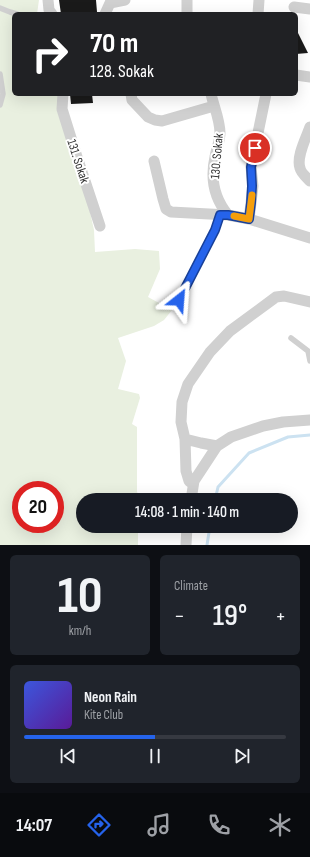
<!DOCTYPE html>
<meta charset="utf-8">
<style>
body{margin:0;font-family:"Sofia Sans Condensed",sans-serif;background:#20242c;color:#f1f3f6;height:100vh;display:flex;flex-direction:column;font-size:15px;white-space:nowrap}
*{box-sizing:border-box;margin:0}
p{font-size:13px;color:#9ea1a6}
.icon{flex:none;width:22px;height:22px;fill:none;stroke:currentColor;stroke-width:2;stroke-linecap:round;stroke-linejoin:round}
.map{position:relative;height:545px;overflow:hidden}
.drawer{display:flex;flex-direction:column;gap:10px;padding:10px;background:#0d0f14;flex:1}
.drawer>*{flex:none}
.top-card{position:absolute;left:12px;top:12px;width:286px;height:84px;border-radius:6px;box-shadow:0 4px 16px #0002;background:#202124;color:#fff;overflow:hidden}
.speed{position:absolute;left:12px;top:481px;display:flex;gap:8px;font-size:20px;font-weight:700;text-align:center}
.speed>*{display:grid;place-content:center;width:52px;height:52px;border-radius:50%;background:#171b24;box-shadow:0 4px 16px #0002;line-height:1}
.speed .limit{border:6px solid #d22;background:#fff;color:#111}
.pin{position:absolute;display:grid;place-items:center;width:34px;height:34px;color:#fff;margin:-17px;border:2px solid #fff;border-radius:50%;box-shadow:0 1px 4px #0007}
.me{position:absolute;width:44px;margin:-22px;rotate:28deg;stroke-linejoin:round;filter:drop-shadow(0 0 3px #0008)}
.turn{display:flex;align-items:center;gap:14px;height:84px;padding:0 12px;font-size:18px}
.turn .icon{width:52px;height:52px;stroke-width:2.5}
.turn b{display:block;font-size:28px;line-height:34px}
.big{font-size:30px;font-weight:600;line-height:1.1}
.drawer .widget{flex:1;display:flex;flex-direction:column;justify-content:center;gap:6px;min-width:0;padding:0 14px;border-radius:6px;background:#20242c}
.drawer .dial{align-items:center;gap:0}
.dial b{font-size:52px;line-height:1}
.song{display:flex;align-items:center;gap:12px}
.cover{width:48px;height:48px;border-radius:6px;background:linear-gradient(135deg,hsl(230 70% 55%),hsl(270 70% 35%))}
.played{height:4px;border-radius:2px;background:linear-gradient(90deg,#2563eb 50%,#363941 50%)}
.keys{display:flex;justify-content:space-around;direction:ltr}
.heat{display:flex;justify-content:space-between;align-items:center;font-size:22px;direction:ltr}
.drawer .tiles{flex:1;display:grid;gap:10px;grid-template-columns:1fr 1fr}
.widget:last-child{grid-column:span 2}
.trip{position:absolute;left:76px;top:493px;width:222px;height:40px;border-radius:20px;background:#171b24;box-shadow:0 4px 16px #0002;font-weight:600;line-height:40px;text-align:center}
.tab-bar{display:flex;height:64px;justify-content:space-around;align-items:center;background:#090b0e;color:#9ea1a6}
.tab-bar .icon{width:28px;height:28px}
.tab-bar .on{color:#2563eb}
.tab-bar b{font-size:18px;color:#f1f3f6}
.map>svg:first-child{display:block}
.green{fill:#e9f0e0;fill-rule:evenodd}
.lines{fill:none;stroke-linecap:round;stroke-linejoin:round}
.stream{stroke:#cce2f1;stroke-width:3}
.building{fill:#1a1a1a}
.service{stroke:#d0d0d0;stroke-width:5.5}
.minor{stroke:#d0d0d0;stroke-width:11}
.route-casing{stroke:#184099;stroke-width:10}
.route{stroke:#2563eb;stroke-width:7}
.slow{stroke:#f59e0b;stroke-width:7}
.labels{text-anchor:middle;stroke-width:4;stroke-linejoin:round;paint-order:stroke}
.street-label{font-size:13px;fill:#333;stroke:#fff}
</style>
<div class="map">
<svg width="310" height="545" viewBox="0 0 310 545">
<rect width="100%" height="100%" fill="#fff"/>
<path class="green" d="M0 0H39L37 14H14V94H58L88 203 94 230 95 252 135 249 159 251 160 269 148 297 172 310 164 320 154 326 118 338 126 361 118 389 139 394 140 398 132 424 137 427V492L139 495V500H83V526H138V545H0ZM21 490H55V524H21Z"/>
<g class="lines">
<path class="stream" d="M215 500 218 487 249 453 288 437 310 435
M207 545 210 526"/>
</g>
<path class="building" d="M59 0H96L97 12 71 14H61Z
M296 29 308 53 296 54Z
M70 94H92L93 103 71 104Z"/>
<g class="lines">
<path class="service" d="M0 8 10 12 17 14
M0 74 3 94 0 105
M179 300 215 230 220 215
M291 338 308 351 310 361"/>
<path class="minor" d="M48 0 49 10 52 14
M187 0V14
M294 7 310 9
M105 14 110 3 125 0
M258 14 259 0
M296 75 310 77
M63 94 62 109 77 157 100 226
M131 94 132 100 148 117 155 120 162 121 214 106
M211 94C214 107 220 120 220 133 220 141 216 150 215 157 210 179 214 198 228 215
M310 127C306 138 296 157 300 168 301 173 306 177 310 181
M154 161 163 199 166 209 171 212 228 215 249 219 310 238
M249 219 251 203 253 186 251 167 266 94
M185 439 201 443 217 446
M193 484 189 481 186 471 185 439 181 422 182 402 188 384 210 352 230 331 276 297 284 296 310 302
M191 500 194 481 217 446 231 437 263 426 283 422 310 420
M186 545 187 526"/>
</g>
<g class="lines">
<g class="route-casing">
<path id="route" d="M179 300 215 230 220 215H228L249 219 251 203 252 186 251 167 255 148"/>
</g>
<use href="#route" class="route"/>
<path class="slow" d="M234 216 249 219 252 195"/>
</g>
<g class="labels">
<g class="street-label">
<text transform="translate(216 156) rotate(-85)" y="5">130. Sokak</text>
<text transform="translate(79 161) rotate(72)" y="5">131. Sokak</text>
</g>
</g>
</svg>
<div class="speed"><div class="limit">20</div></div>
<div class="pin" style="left:255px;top:148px;background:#d93025"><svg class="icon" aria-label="arrive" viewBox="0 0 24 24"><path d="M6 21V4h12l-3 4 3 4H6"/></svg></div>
<svg class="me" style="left:179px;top:300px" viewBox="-20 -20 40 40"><path d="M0-17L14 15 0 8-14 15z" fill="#2563eb" stroke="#fff" stroke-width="4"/></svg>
<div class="trip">14:08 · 1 min · 140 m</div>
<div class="top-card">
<div class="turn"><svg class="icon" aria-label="right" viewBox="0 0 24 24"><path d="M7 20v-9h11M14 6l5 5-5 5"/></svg><div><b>70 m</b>128. Sokak</div></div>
</div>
</div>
<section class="drawer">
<div class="tiles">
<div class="widget dial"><b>10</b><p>km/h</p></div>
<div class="widget"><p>Climate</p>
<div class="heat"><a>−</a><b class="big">19°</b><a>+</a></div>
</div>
<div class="widget">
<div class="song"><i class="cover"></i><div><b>Neon Rain</b><p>Kite Club</p></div></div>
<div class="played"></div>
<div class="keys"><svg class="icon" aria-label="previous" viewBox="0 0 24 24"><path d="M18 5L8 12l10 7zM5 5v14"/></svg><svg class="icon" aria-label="pause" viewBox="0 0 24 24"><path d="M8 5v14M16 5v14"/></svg><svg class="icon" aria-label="next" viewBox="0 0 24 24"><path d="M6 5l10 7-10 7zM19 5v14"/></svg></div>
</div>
</div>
</section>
<nav class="tab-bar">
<b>14:07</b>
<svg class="icon on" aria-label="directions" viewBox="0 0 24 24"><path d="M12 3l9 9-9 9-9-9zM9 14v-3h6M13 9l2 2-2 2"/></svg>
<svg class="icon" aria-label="music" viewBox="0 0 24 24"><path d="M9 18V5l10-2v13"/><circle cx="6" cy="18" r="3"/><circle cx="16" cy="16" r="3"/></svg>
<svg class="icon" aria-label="phone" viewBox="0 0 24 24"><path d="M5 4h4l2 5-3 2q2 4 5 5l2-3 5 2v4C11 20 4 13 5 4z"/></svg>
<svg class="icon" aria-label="climate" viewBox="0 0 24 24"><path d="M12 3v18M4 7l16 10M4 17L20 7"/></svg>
</nav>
